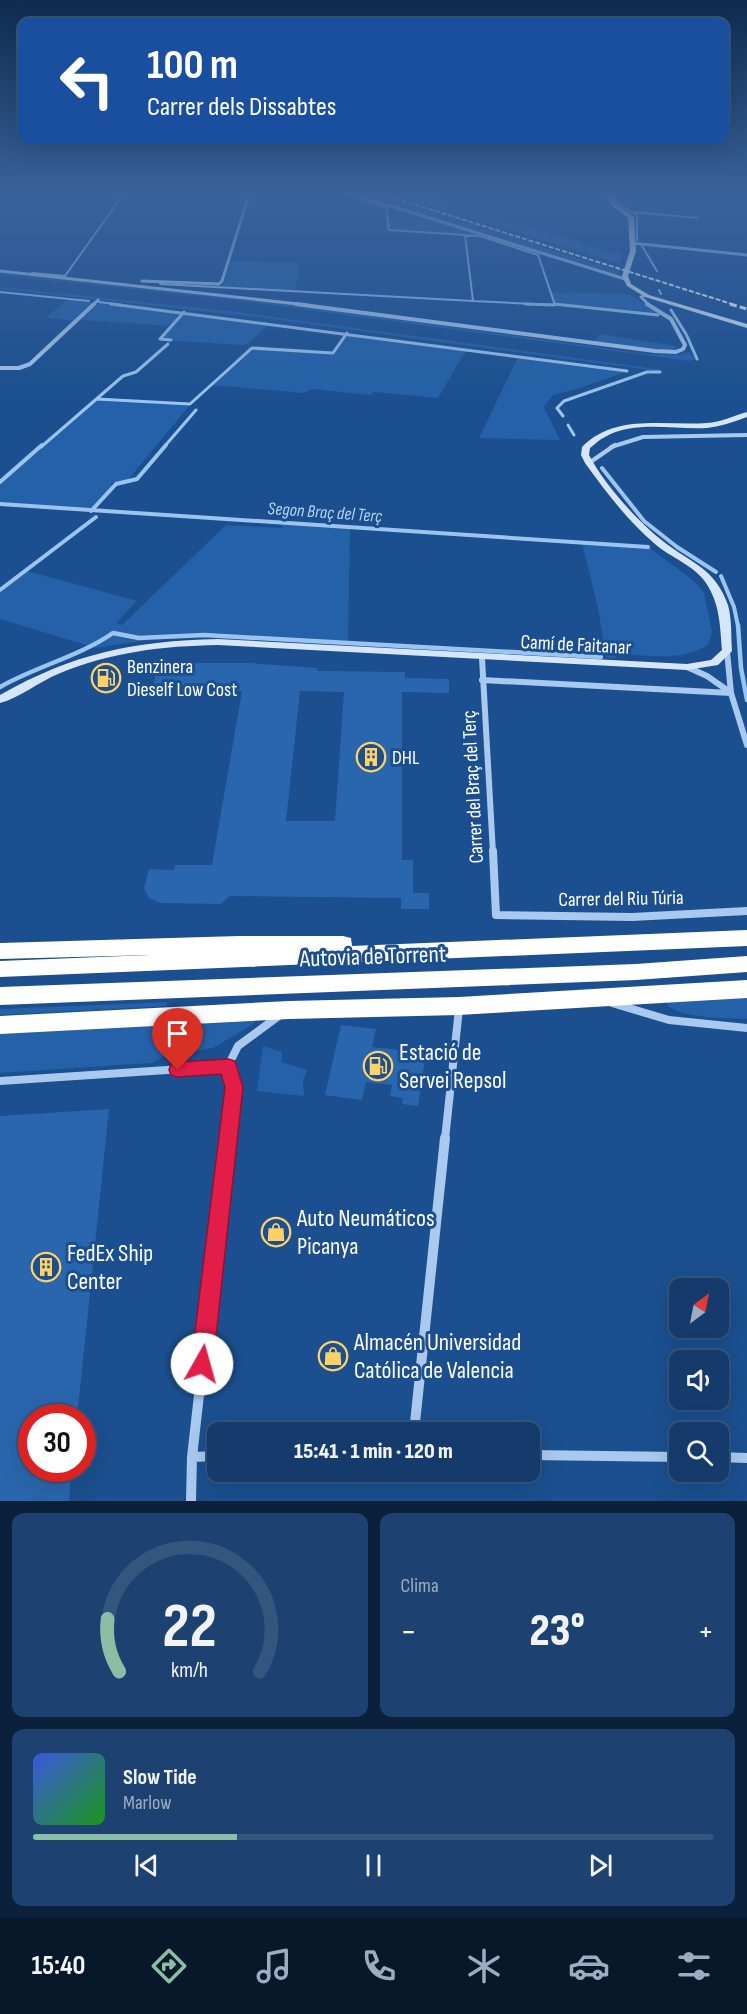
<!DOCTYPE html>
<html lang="es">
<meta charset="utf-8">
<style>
body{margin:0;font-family:"Sofia Sans Condensed",sans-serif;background:#1d4271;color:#f1f3f6;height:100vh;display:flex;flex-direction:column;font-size:22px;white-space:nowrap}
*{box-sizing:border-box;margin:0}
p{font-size:20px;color:#9dadc1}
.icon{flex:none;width:33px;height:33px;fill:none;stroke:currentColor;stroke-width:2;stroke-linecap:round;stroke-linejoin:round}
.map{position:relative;height:1501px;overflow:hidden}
.sheet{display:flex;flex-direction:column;gap:12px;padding:12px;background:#0b203b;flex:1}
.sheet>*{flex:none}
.banner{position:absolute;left:18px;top:18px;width:711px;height:126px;border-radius:12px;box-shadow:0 6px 24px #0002,0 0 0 2px #33557e;background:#1a4fa0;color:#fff;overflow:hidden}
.needle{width:39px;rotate:32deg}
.tools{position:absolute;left:669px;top:1278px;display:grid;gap:12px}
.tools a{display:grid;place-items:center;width:60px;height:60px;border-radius:12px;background:#143b6b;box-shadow:0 6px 24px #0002,0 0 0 2px #33557e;font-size:30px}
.speed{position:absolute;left:18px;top:1404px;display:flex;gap:12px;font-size:30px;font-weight:700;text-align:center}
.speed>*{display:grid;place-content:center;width:78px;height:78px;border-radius:50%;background:#143b6b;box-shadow:0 6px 24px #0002,0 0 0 2px #33557e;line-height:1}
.speed .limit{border:9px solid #d22;background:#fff;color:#111}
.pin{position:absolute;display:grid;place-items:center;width:51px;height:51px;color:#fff;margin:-62px -26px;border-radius:50% 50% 50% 0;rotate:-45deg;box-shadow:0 0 6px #0007}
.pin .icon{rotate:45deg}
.me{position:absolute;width:66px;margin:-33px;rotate:7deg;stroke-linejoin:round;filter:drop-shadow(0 0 4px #0008)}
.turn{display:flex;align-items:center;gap:21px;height:126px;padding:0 30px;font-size:27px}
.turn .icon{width:78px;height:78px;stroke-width:2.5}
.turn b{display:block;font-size:42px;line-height:51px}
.big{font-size:45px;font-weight:800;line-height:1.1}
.sheet .tile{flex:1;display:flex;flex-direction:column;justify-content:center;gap:9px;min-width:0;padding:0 21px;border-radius:12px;background:#1d4271}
.sheet .dial{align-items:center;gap:0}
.dial svg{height:156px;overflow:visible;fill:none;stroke:#33557e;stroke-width:7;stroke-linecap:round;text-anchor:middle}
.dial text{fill:#f1f3f6;stroke:none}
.song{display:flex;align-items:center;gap:18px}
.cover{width:72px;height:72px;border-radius:9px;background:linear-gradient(135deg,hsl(230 70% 55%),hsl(120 70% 35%))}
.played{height:6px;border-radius:3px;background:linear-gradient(90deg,#8abfa5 30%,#33557e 30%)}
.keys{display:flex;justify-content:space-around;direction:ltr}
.heat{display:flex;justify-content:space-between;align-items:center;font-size:33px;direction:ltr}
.sheet .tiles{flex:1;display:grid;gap:12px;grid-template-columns:1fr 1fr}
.tile:last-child{grid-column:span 2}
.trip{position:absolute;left:207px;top:1422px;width:333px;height:60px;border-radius:12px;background:#143b6b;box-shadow:0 6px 24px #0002,0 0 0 2px #33557e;font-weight:800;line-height:60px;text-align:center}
.tabs{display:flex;height:96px;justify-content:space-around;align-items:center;background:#08182b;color:#9dadc1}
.tabs .icon{width:42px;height:42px}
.tabs .on{color:#8abfa5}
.tabs b{font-size:27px;color:#f1f3f6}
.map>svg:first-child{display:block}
.green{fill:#2461a8}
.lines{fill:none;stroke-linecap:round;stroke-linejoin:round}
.stream-far3{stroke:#9cc4f0;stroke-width:2}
.stream-far2{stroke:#9cc4f0;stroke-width:3}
.stream-far1{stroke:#9cc4f0;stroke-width:4}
.stream{stroke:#9cc4f0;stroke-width:4.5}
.building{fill:#2a66ad;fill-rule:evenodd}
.street-far5{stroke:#a9c9ee;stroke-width:3}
.street-far4{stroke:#a9c9ee;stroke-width:4}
.street-far3{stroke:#a9c9ee;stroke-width:4.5}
.street-far2{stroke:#a9c9ee;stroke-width:6}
.street-far1{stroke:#a9c9ee;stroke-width:8}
.street{stroke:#a9c9ee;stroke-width:10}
.secondary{fill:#d6e6fa;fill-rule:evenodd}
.highway{fill:#fff;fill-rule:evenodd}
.rail-far1{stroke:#fff;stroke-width:2;stroke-dasharray:5 2;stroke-linecap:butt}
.rail{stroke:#fff;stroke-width:3;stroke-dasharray:7 3;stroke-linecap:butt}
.route{fill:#e11d48;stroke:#92132f;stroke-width:1.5}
.labels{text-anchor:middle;stroke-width:6;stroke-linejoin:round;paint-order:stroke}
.far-water-label{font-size:18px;font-style:italic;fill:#b5d3f5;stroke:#1b4f8f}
.street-label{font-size:20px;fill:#fff;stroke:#1b4f8f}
.poi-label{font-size:20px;fill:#fff;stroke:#1b4f8f;text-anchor:start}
.near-street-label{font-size:24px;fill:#fff;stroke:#1b4f8f}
.near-poi-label{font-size:24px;fill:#fff;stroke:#1b4f8f;text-anchor:start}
</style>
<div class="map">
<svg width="747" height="1501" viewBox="0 0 747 1501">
<rect width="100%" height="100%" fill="#1b4f8f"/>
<path class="green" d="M350 192 375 194 618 271 615 275Z
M388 192H412L505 219 503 224H520L611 252 623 253 620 264Z
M388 218 433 220 477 235 384 232Z
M231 261 300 263 295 293 222 288Z
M0 273 297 305 646 354 680 355 689 352 695 359 690 361 226 299 0 275Z
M0 287 238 312 664 370 657 371 248 316 0 289Z
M549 292 629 294 660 315 553 304Z
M68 299 91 303 73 320 45 318Z
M100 302 270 323 249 343 243 345 159 340 171 326 81 320Z
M600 334 676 346 677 349 662 352 594 342Z
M346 335 466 350 438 398 375 392 370 395 312 389 304 393 211 385 249 347 334 353Z
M518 357 628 371 577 389 553 395 544 407 560 440 479 438Z
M96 399 190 405 127 481 111 483 112 486 91 511 0 504V482Z
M283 524 350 528 348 642 216 635 172 636 96 648 0 619V591L27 571 137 601 116 623 122 625 226 525 282 528Z
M582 543 648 547 693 580 704 593 712 632 708 645C683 662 646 655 617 654L615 659 606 657 598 608Z
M747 997V1019C726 1018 684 1019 667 1005L669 1001Z
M167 1002V1006L0 1015V1009Z
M253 1020 255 1023 213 1048 164 1056 152 1063 0 1073V1034Z
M263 1046 282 1052 281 1062 307 1070 303 1081 304 1096 257 1091Z"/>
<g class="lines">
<path class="stream-far3" d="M340 192 386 207 389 230 480 236 538 255 555 305
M611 192 617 203 637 215V240
M632 212 698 218
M465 235 473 301 554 305
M642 246 657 271
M32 273 65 276 125 192
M160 284 473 301
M659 290 661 294
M0 292 89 301
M99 302 123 305"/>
<path class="stream-far2" d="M111 304 627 371
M525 304 554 305
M554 304 658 315
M671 310 686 334
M687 336 697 359
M171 340 160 339 184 312
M97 399 190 404 252 348 333 353 347 333
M563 416 557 408 564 401 647 372H660
M568 425 574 435
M41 447 123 376 136 372 168 344
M164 447 196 410"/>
<path class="stream-far1" d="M602 468 644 521 677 547 716 572
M0 482 42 445
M0 504 648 547
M91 511 116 484 137 479 166 445
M721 576 734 607 738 626
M0 590 96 517"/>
<path class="stream" d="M738 625 741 668 747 700
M0 687C37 666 78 657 113 633L139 638 204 635 601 657"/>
</g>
<path class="building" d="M170 663H248L317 668V671L405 672V678L449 679V693L402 692V860H413V893H429V909H401V898L230 896 221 904 161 903 149 898 144 889 149 869 174 870 175 865H212L242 691 152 690 157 669ZM300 691 344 692 335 821H286Z
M341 1025 376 1029 372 1047 426 1053 418 1106 402 1104 403 1098 390 1096 392 1085 366 1082 362 1100 325 1095Z
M109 1109 77 1418H32V1468H72L69 1501H0V1116Z"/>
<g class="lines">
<path class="street-far5" d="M346 192 625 279
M632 243 747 255
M0 271 307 305
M142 281 219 284 222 281 250 192
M645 295 641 297 649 305
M93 305 98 300"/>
<path class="street-far4" d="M296 304 655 351 676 352 683 349 685 345 671 319 647 304
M0 368H19L30 364 94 304
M611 447 643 437 747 435"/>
<path class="street-far3" d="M589 463 615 445"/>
<path class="street-far2" d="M727 651 731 693 747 745
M482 658 493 853
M687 667 707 676 730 692
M482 680 731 693"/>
<path class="street-far1" d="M493 851 496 915 632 917 747 911
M612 1003 669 1020 747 1028
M0 1081 228 1066
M228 1139 234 1087 228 1066 238 1046 280 1015
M445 1139 459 1009"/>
<path class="street" d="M414 1432 445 1138
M530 1455 680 1457
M192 1457 218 1456
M718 1457 747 1458
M191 1501 192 1457 228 1138"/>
<path class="secondary" d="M603 192H609L615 203 634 217 636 251 628 276 631 284 649 295 747 324V328L645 297 627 286 622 276 630 251 628 218 611 205Z
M747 412V417C734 422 721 426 707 428 674 430 635 420 605 437 600 439 595 444 590 448L589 455C604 484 638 522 664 542 691 563 715 568 728 605 732 619 731 637 732 651L718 665 687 670 218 645C163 646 110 652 58 674 39 682 19 698 0 703V695C74 653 134 641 218 639L687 664 711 660 722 650C720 626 720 604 706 583 694 565 671 558 655 544 627 520 606 492 585 463L581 455 582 447C615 413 664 426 707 423 721 422 733 416 747 412Z"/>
<path class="highway" d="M747 930V946L0 977V961L150 955 0 959V943L239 936H343L351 938 352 946Z
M747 956V972L636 980 0 1005V987L636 964Z
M747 980V998L459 1015 289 1019 0 1034V1016L289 1001 459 997Z"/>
<path class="rail-far1" d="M375 192 735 305"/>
<path class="rail" d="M730 304 747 309"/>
</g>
<linearGradient id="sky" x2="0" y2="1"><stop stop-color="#0f2b4f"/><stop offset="0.48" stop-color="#39639b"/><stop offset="1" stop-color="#39639b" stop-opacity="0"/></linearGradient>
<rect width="747" height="402" fill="url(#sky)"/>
<path class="route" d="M228 1059 235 1061 243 1087 213 1364 210 1372 202 1375 195 1372 191 1364 225 1087 221 1074 178 1077 171 1075 169 1070 171 1064 178 1062Z"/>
<defs>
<g id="fuel-ring" transform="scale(1.5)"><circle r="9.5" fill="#1b4f8f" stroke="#ffd166" stroke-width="1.5"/><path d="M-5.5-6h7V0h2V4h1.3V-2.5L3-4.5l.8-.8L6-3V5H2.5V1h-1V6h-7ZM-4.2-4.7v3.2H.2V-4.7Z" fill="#ffd166"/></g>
<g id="building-ring" transform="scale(1.5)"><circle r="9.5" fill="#1b4f8f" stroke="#ffd166" stroke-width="1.5"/><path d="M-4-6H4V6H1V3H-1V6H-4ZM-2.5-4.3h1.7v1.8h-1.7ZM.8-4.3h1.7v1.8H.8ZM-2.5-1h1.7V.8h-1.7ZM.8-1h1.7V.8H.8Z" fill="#ffd166"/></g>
<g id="shop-ring" transform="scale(1.5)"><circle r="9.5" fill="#1b4f8f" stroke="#ffd166" stroke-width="1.5"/><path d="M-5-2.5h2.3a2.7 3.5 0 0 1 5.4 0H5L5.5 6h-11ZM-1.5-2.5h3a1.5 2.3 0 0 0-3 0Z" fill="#ffd166"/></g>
</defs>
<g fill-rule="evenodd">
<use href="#fuel-ring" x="106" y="678"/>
<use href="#building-ring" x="371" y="757"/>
<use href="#fuel-ring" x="378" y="1066"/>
<use href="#shop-ring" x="276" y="1232"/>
<use href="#building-ring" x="46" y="1267"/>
<use href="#shop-ring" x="333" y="1356"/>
</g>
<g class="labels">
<g class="far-water-label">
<text transform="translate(325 512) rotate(4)" y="6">Segon Braç del Terç</text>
</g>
<g class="street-label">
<text transform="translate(576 644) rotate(3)" y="7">Camí de Faitanar</text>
<text transform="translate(472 787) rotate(-93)" y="7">Carrer del Braç del Terç</text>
<text transform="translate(621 898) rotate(-1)" y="7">Carrer del Riu Túria</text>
</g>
<g class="poi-label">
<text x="127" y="673">Benzinera<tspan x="127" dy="23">Dieself Low Cost</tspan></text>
<text x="392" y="764">DHL</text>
</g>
<g class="near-street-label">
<text transform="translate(373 956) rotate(-2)" y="8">Autovia de Torrent</text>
</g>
<g class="near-poi-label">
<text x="399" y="1060">Estació de<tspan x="399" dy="28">Servei Repsol</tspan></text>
<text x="297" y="1226">Auto Neumáticos<tspan x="297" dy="28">Picanya</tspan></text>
<text x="67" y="1261">FedEx Ship<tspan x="67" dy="28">Center</tspan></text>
<text x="354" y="1350">Almacén Universidad<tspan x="354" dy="28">Católica de Valencia</tspan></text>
</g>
</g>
</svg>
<div class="tools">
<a><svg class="needle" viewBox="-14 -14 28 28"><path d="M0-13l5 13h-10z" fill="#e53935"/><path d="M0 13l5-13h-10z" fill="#9dadc1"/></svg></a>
<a><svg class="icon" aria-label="sound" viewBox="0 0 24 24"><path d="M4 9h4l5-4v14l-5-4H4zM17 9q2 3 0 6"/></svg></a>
<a><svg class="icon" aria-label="search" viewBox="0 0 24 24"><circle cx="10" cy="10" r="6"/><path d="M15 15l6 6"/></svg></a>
</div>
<div class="speed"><div class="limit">30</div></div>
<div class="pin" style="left:178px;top:1070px;background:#d93025"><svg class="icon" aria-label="arrive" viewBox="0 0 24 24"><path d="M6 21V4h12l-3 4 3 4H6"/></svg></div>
<svg class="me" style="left:202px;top:1364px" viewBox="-20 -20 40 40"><circle r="19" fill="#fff"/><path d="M0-13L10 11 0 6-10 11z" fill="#e11d48"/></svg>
<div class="trip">15:41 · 1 min · 120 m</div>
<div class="banner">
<div class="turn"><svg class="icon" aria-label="left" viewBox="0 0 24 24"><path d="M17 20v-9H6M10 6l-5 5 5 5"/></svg><div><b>100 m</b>Carrer dels Dissabtes</div></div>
</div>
</div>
<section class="sheet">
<div class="tiles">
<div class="tile dial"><svg viewBox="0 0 100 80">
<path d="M14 69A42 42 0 1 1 86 69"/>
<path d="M14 69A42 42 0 0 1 8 42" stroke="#8abfa5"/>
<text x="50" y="56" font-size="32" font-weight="700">22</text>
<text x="50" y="72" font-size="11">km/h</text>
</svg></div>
<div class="tile"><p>Clima</p>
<div class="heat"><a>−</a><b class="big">23°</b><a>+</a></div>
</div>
<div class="tile">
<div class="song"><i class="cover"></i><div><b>Slow Tide</b><p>Marlow</p></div></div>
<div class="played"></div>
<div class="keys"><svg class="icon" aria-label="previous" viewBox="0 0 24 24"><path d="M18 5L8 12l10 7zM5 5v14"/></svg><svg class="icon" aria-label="pause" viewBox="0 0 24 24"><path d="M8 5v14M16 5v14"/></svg><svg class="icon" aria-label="next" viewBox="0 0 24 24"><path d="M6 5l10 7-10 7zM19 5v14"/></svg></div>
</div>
</div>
</section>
<nav class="tabs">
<b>15:40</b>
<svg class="icon on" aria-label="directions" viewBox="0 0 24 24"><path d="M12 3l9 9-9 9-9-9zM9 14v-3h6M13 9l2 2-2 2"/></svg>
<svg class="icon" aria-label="music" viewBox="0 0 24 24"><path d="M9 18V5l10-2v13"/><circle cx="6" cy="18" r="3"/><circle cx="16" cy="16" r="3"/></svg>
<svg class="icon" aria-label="phone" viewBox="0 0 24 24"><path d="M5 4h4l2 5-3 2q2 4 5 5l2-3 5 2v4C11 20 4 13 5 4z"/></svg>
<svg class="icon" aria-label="climate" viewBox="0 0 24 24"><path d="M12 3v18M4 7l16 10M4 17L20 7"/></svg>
<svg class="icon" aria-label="car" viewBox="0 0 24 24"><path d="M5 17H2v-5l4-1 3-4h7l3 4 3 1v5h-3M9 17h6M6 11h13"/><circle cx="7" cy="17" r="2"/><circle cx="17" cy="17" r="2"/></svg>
<svg class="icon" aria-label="filters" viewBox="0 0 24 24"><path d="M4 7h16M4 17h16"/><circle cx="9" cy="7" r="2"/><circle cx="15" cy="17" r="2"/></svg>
</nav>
